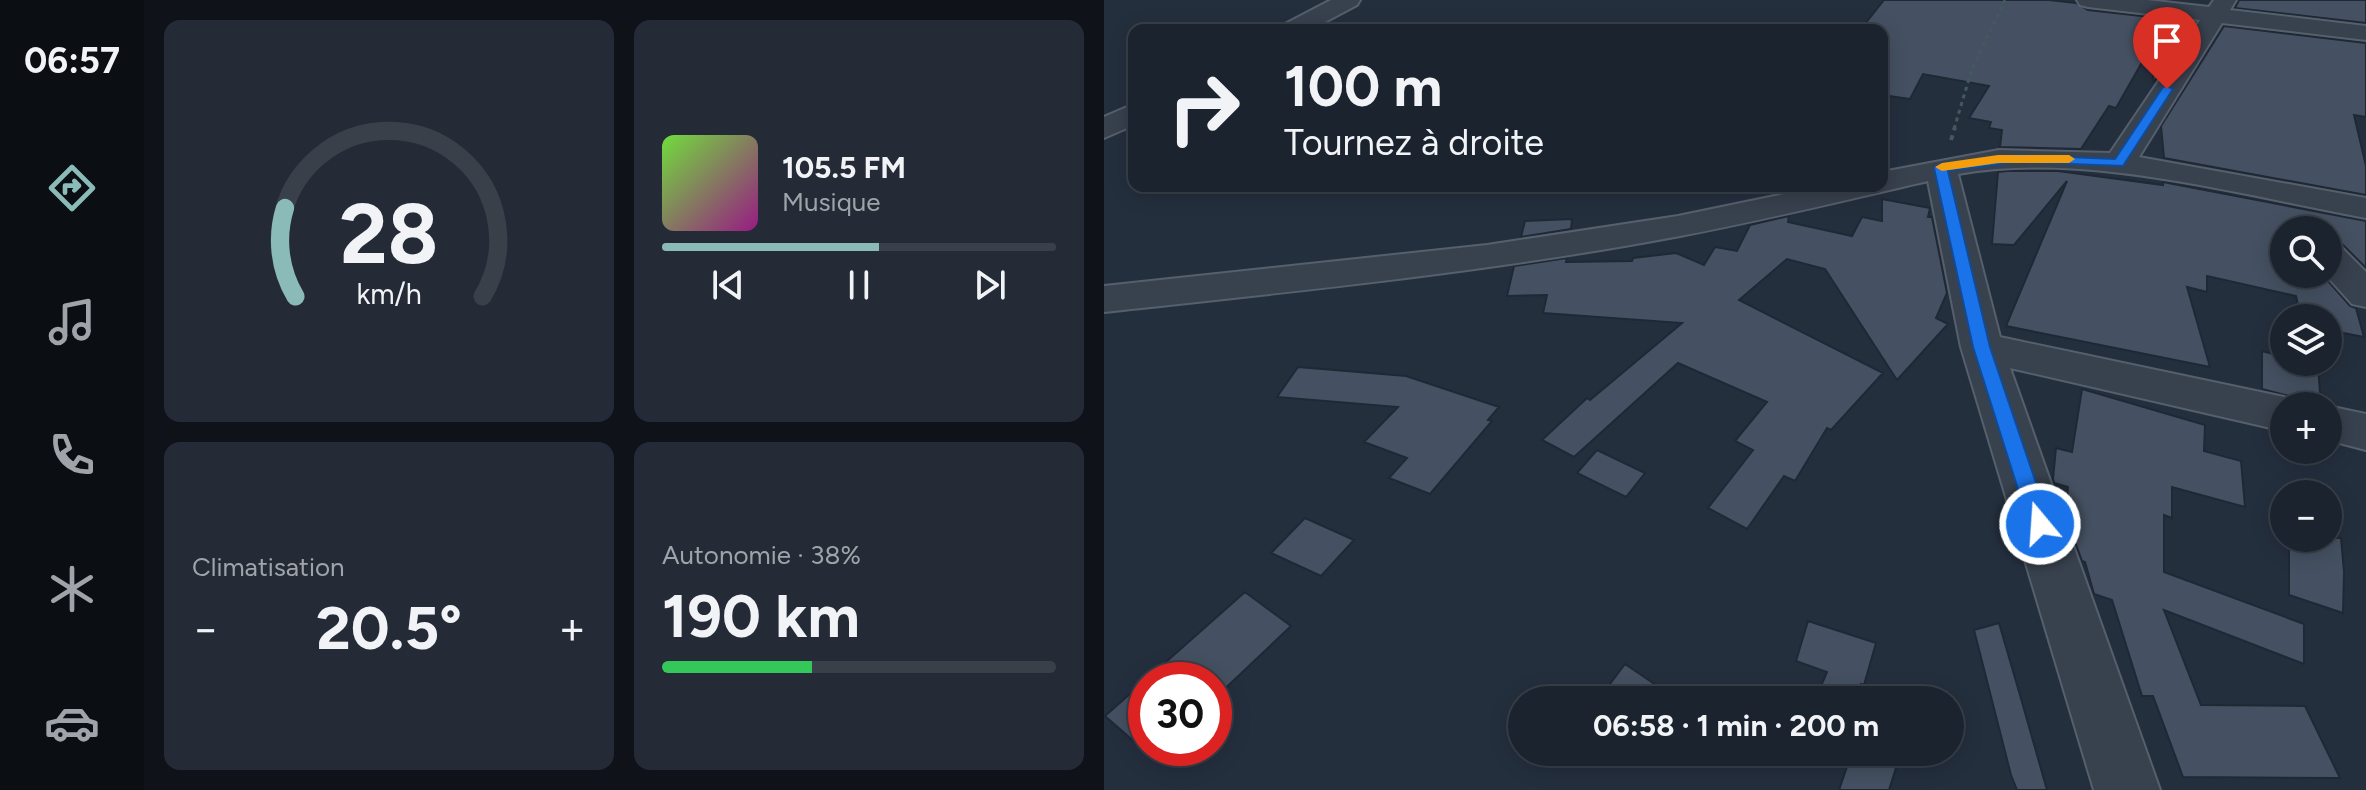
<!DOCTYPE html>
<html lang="fr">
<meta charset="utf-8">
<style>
body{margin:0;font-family:Figtree,sans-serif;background:#242b36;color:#f1f3f6;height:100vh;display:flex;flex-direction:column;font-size:30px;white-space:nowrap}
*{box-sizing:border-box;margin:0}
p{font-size:26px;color:#a0a4aa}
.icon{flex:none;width:44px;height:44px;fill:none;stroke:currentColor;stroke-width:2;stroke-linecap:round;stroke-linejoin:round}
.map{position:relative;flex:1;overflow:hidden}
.drawer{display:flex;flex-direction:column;gap:20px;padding:20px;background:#0f1319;width:960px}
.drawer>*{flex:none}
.guide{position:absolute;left:24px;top:24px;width:760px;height:168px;border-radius:16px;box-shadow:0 4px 20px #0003,0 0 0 2px #39404a;background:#1b232e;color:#f1f3f6;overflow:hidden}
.fabs{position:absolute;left:1166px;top:216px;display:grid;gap:16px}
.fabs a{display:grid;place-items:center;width:72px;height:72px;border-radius:50%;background:#1b232e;box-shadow:0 4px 20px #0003,0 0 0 2px #39404a;font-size:40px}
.speed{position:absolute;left:24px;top:662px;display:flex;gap:16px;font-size:40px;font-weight:700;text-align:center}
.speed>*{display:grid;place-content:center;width:104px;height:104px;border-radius:50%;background:#1b232e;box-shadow:0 4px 20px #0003,0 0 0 2px #39404a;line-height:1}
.speed .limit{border:12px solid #d22;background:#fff;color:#111}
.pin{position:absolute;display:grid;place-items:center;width:68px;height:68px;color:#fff;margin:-82px -34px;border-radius:50% 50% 50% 0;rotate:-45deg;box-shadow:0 0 8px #0007}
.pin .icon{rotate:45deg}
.me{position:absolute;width:88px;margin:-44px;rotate:342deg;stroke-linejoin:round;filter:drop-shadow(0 0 6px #0008)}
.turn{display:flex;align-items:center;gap:28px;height:168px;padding:0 24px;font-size:36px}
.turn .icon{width:104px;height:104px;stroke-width:2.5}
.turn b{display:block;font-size:56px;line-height:68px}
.big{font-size:60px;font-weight:700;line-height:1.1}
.drawer .card{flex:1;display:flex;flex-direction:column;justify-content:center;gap:12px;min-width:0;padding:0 28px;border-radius:16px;background:#242b36}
.drawer .dial{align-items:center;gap:0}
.dial svg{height:208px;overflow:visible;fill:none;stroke:#39404a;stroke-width:7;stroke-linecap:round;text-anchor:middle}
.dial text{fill:#f1f3f6;stroke:none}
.song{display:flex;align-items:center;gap:24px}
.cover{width:96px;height:96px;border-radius:12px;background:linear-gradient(135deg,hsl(100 70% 55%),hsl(310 70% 35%))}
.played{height:8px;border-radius:4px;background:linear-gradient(90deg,#8bbbb9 55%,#39404a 55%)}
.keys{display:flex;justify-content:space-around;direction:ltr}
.heat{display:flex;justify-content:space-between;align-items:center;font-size:44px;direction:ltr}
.charge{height:12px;border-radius:6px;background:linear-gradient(90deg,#34c759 38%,#39404a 0)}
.drawer .tiles{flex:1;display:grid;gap:20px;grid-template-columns:repeat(2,1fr)}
.trip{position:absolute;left:404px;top:686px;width:456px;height:80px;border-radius:40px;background:#1b232e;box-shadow:0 4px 20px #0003,0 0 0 2px #39404a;font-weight:700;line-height:80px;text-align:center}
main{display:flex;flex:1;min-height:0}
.tabs{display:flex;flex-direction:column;width:144px;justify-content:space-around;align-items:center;background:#0b0e12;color:#a0a4aa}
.tabs .icon{width:56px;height:56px}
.tabs .active{color:#8bbbb9}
.tabs b{font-size:36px;color:#f1f3f6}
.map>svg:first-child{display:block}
.building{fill:#455162;stroke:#1f2835;stroke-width:2}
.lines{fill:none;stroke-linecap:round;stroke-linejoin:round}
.minor-casing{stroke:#565f6c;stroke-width:4}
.path-far1{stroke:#44595c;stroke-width:3;stroke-dasharray:4 4;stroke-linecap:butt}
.path{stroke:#44595c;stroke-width:4;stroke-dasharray:5 5;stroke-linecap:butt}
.minor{fill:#38414e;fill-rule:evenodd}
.route{fill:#1a73e8;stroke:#114b97;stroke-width:2}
.slow{fill:#f59e0b}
</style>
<main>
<nav class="tabs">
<b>06:57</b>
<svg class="icon active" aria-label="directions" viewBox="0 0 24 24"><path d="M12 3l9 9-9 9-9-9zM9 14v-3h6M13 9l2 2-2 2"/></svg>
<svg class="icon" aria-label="music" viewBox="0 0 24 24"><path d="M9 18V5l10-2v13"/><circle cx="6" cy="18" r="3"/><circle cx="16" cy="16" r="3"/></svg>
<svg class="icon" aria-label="phone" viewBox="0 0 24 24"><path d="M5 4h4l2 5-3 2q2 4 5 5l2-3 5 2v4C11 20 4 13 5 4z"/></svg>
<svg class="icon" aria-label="climate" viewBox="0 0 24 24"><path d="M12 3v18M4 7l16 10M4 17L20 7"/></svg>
<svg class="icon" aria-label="car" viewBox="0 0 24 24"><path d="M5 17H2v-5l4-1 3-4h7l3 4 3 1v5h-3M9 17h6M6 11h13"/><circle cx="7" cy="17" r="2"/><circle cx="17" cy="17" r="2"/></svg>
</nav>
<section class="drawer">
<div class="tiles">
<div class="card dial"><svg viewBox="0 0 100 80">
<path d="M14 69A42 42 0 1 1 86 69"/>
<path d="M14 69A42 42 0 0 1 10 35" stroke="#8bbbb9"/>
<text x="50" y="56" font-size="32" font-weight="700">28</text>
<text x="50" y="72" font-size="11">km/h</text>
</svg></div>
<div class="card">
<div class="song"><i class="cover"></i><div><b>105.5 FM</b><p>Musique</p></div></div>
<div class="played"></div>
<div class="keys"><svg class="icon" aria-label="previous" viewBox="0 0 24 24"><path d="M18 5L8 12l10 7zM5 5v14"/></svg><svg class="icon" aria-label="pause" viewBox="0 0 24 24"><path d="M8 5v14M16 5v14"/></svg><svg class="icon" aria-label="next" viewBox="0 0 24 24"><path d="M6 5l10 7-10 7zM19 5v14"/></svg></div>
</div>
<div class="card"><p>Climatisation</p>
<div class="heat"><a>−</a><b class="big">20.5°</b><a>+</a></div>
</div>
<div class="card"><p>Autonomie · 38%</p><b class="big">190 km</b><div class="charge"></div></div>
</div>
</section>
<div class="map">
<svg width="1262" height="790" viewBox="0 0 1262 790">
<rect width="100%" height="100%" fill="#242f3e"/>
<path class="building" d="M780 0H945L972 3 984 10 1091 22 1050 82 1045 50 1012 108 1005 106 977 149 896 147 898 130 885 128 887 122 865 118 885 86 819 74 806 99 778 95V30L757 29Z
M1135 0H1262V23L1131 8Z
M1120 26 1262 43V117L1250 115 1262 166V195L1060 158 1057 126Z
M903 171H954L1059 185V182L1262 221V268L1239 245 1224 241V230H1180V274H1218L1246 306 1252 308 1260 337 1224 330V318H1197L1192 296 1103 276V292L1083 287 1106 367 902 326 963 181 910 245 888 244 894 172Z
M778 199 826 208 824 217H828L843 293 832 318 844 324 793 380 721 269 683 259 635 300 779 373 727 430 723 428 691 481 680 476 643 529 604 508 649 450 631 441 663 402 574 363 470 457 438 440 483 398 486 400 578 323 439 313 443 295 403 296 410 266 463 258 462 262 528 261 529 258 572 253 600 265 611 247 633 251 646 225 685 216 684 222 748 236 758 217 778 221Z
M468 219 467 229 417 237 421 221Z
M1158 351 1180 357V362L1214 366 1217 406H1201L1197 399 1158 389Z
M194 367 302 376 395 407 384 420 388 421 326 494 285 478 303 458 260 442 294 407 173 397Z
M978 389 1101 425 1100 451 1137 461 1141 507 1068 487V518L1060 515V572L1200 624V664L1060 610 1097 705 1201 706 1236 778 1079 777 1049 696H1038L1008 600 990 594 981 562 978 561 961 515 964 487 950 483 949 479 952 448 968 452Z
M493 450 541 473 522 497 473 473Z
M201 518 250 540 217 576 167 553Z
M1185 538H1237L1240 572 1239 613 1185 595Z
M141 592 187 626 110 699V680H42V752L1 716Z
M704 621 772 643 760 685 757 684 750 700H711L723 672 692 661Z
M895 623 918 702 943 790H913L907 775 870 630Z
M521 664 574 700H494Z
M748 752H797L785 790H735Z"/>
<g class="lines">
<g class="minor-casing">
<path id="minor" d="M227 0H256L253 5 206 30H176L179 25Z
M973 0H1043L1105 7 1110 0H1132L1126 10 1262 26V40L1118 23 1035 157 1262 198V218C1136 195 982 151 854 174L896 337 1180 397 1196 402 1198 406H1180V431L906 368 1056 790H990L857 347 824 181C742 200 660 220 576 236 386 272 192 291 0 312V286L383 245 574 216 719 186H778V172L895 150 1006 153 1096 20 984 7 976 5Z
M30 104V125L0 138V117Z
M1224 244 1237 247 1262 272V307L1248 304 1221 274H1224Z
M1223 406H1224L1262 414V450L1224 440Z"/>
</g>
<path class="path-far1" d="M850 129 868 69 901 0"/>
<path class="path" d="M847 140 851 127"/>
<use href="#minor" class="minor"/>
</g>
<path class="route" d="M1063 86 1069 89 1019 166 913 162 844 171 886 347 946 524 943 530 936 533 928 530 925 524 869 347 830 168 837 164 913 155 1011 159 1059 87Z"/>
<path class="slow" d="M894 155H965L971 159 965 163H894L838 171 831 167 838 163Z"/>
</svg>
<div class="fabs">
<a><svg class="icon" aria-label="search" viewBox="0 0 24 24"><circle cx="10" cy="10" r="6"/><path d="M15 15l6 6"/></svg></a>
<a><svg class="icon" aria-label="layers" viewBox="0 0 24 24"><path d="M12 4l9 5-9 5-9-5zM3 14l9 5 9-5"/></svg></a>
<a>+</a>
<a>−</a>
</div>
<div class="speed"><div class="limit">30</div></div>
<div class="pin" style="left:1063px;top:89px;background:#d93025"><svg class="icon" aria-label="arrive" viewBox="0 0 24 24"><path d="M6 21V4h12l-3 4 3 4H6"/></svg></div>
<svg class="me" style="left:936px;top:524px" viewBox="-20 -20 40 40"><circle r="17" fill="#1a73e8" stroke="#fff" stroke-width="3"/><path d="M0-11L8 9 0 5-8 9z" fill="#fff"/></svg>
<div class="trip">06:58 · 1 min · 200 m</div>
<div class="guide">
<div class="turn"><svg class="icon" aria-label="right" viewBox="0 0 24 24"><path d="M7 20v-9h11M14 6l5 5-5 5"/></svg><div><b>100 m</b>Tournez à droite</div></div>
</div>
</div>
</main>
